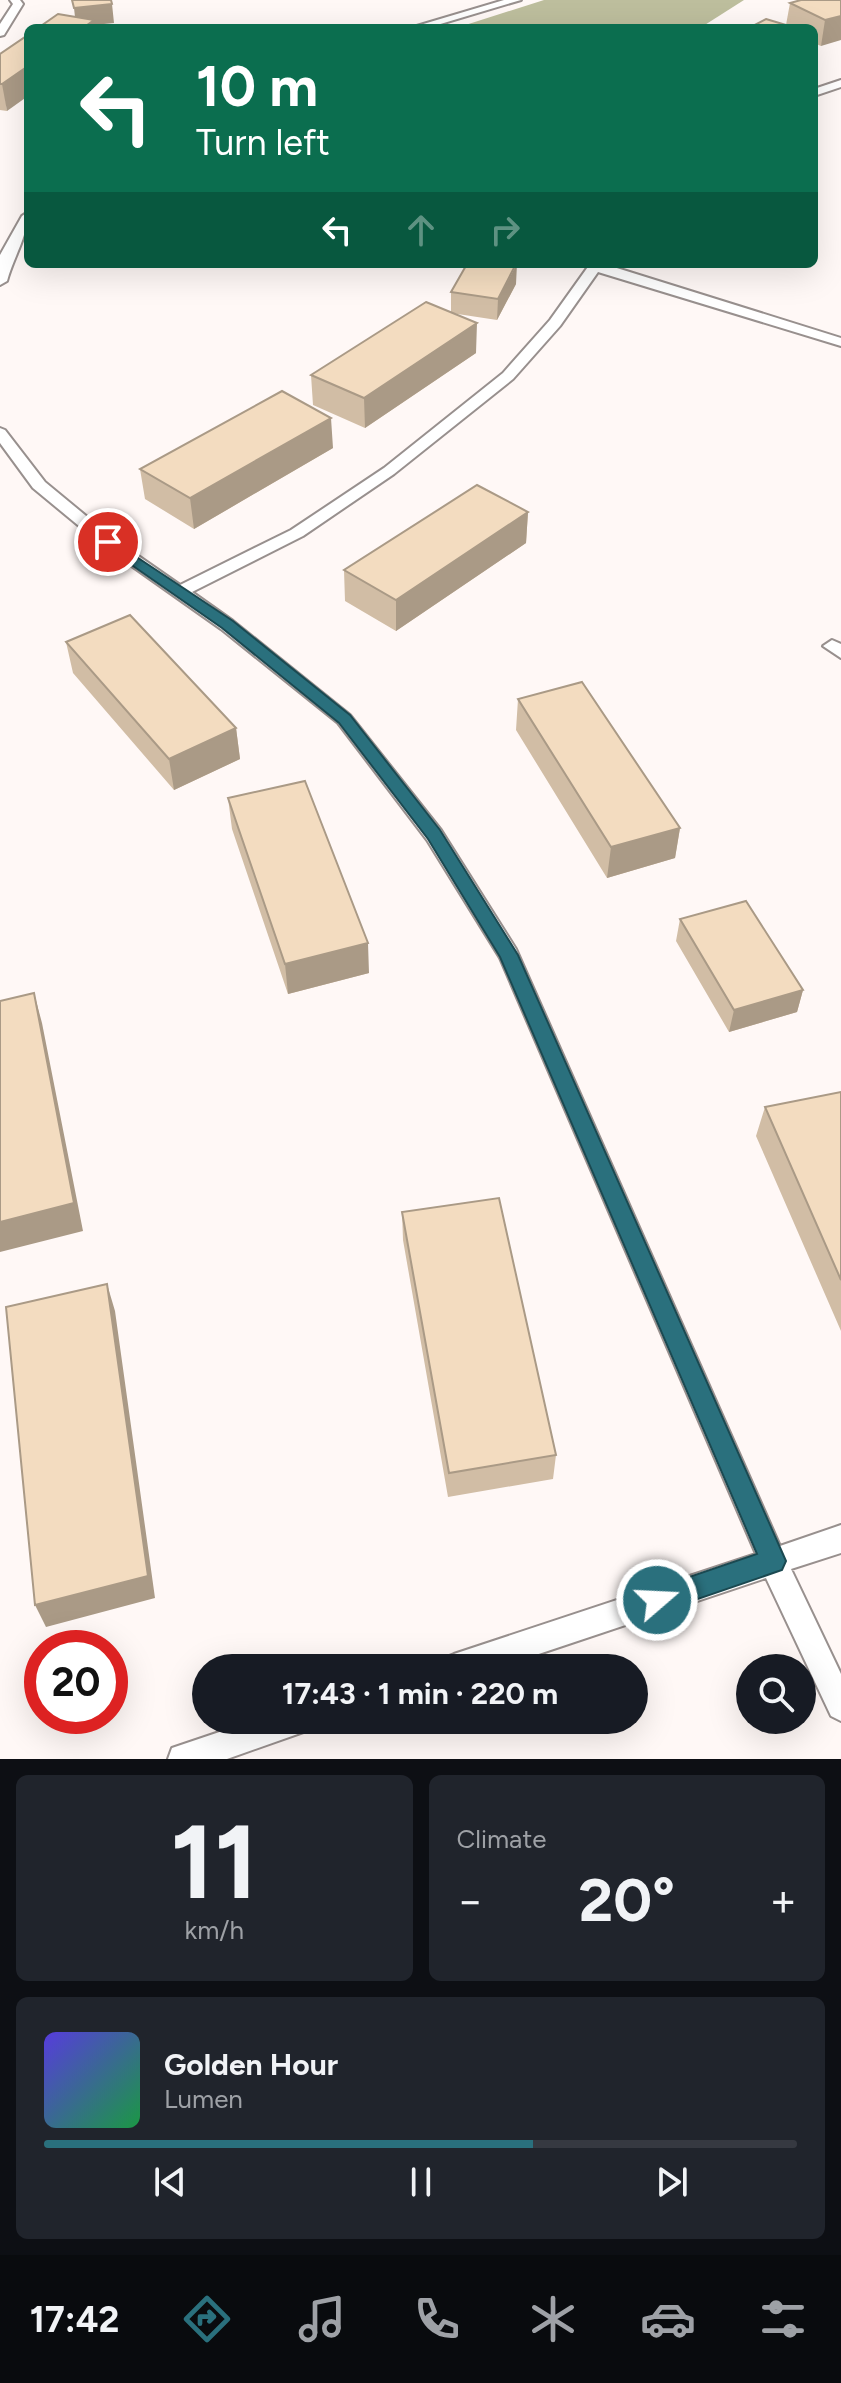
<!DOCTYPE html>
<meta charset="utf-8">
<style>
body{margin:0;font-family:Figtree,sans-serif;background:#20242c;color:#f1f3f6;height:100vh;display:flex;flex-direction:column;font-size:30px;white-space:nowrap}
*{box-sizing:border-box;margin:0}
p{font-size:26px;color:#9ea1a6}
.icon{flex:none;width:44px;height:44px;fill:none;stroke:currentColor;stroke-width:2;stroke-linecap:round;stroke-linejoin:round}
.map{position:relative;height:1759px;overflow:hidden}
.drawer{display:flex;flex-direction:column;gap:16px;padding:16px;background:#0d0f14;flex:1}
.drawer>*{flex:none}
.hud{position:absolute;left:24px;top:24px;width:794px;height:244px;border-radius:12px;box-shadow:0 8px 32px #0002;background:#0b6e4f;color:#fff;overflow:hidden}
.buttons{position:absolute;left:736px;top:1654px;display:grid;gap:16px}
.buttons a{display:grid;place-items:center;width:80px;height:80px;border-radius:50%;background:#171b24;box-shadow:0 8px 32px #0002;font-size:40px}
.speed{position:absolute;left:24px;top:1630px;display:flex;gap:16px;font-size:40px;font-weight:700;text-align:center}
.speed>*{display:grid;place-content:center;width:104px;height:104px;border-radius:50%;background:#171b24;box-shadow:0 8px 32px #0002;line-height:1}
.speed .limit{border:12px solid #d22;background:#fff;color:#111}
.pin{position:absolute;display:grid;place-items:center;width:68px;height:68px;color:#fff;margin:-34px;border:4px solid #fff;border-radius:50%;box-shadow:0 2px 8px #0007}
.me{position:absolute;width:88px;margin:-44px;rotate:71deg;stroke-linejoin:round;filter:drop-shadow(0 0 6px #0008)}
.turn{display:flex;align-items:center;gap:28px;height:168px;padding:0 40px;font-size:36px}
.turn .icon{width:104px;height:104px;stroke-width:2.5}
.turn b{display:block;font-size:56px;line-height:68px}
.lanes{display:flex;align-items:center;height:76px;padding:0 40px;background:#0003;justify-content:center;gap:40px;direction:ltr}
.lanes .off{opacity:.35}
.big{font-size:60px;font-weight:700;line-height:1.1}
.drawer .widget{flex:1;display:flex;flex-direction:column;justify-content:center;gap:12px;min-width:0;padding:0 28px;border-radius:12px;background:#20242c}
.drawer .dial{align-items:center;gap:0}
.dial b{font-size:104px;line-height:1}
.song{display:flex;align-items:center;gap:24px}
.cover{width:96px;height:96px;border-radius:12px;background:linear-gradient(135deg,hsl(250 70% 55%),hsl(140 70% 35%))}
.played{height:8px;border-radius:4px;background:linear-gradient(90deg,#2a707d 65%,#363941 65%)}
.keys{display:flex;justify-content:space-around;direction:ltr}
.heat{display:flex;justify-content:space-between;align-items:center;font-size:44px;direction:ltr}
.drawer .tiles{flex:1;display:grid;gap:16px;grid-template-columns:1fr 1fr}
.widget:last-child{grid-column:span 2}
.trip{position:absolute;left:192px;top:1654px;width:456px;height:80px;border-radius:40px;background:#171b24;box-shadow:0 8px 32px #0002;font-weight:700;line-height:80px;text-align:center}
.tab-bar{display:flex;height:128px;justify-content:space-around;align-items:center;background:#090b0e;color:#9ea1a6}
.tab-bar .icon{width:56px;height:56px}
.tab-bar .active{color:#2a707d}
.tab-bar b{font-size:36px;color:#f1f3f6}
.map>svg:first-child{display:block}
.forest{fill:#bdbe9d}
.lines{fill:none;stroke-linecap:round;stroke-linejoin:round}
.lane-casing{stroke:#98908e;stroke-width:4}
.lane{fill:#fff;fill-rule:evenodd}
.wall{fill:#d1bda5}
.shaded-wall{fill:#aa9a86}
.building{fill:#f3dcc0;stroke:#aa9a86;stroke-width:2}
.route{fill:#2a707d;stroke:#1b4951;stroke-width:2}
</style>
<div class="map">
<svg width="841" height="1759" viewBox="0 0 841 1759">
<rect width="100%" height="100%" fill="#fff8f6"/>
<path class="forest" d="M544 0H744L700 28H456Z"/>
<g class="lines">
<g class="lane-casing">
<path id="lane" d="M10 0H20L23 4 4 35 0 36V24L13 4Z
M504 0H521L427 28H410Z
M841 80V87L814 96V89Z
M28 212C28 236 13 258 7 281L0 285V255L22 216Z
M590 264H604L841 338V346L598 272 560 326 513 379 394 474 303 536 192 592 233 621 350 715 441 830 516 949 780 1546 841 1525V1553L791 1569 841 1674V1721L831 1716 766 1578 497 1668H440L444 1658 454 1654 756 1554 500 958 427 840 338 723 221 629 102 545 33 488 0 443V428L5 430 45 482 114 539 180 585 291 530 384 468 503 373 550 320Z
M832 640 841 644V658L823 646Z
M255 1720H314L309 1730 227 1759H168L172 1748Z"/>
</g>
<use href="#lane" class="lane"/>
</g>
<path class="wall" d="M841 0 821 46 814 43V28H749L786 25 790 3Z
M0 54 7 111 0 110Z
M516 284 497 320 451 313 476 353 365 428 313 405 311 375 451 313V292Z
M333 448 194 529 145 499 140 469Z
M528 512 526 543 396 631 345 601 344 570Z
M66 642 236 728 240 759 174 790 73 673Z
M518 699 680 828 675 858 607 878 516 730Z
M228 798 369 973 288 994 232 829Z
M680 919 803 990 797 1012 729 1032 676 941Z
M841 1092V1331L756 1136 765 1107Z
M402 1212 556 1455 553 1479 448 1497 403 1240Z"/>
<path class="shaded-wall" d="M112 4 114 23 94 25 95 28H83L76 26 74 8Z
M841 16V40L821 46 825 20Z
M28 66V96L7 111 2 84Z
M517 264 516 284 497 320 498 299Z
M477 323 476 353 365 428 364 398Z
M331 418 333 448 194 529 190 498Z
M528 512 526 543 396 631V600Z
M236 728 240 759 174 790 169 759Z
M680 828 675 858 607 878 611 847Z
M368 943 369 973 288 994 285 964Z
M803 990 797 1012 729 1032 734 1010Z
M34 993 42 1023 83 1231 0 1252V1222Z
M107 1284 115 1311 155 1598 46 1627 35 1605Z"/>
<path class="building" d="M72 0H111L112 4 74 8Z
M801 0H841V16L825 20 790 3Z
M58 14 94 20 83 28H38Z
M766 19 796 28H749Z
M28 35V66L2 84H0V54Z
M467 264H516L498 299 451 292Z
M426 302 477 323 364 398 311 375Z
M282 391 331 418 190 498 140 469Z
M477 485 528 512 396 600 344 570Z
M130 615 236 728 169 759 66 642Z
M582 682 680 828 611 847 518 699Z
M305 781 368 943 285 964 228 798Z
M746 901 803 990 734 1010 680 919Z
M34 993 74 1203 0 1222V1001Z
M841 1092V1280L765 1107Z
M499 1198 556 1455 449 1473 402 1212Z
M107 1284 148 1576 35 1605 6 1307Z"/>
<path class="route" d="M108 538 233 621 350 715 440 830 518 955 782 1552 786 1561 782 1570 657 1613 648 1609 644 1600 648 1591 757 1554 500 957 428 839 339 723 222 628 103 545 101 542Z"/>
</svg>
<div class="buttons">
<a><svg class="icon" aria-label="search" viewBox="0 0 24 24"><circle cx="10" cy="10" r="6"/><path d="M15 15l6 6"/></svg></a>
</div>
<div class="speed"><div class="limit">20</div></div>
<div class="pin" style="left:108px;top:542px;background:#d93025"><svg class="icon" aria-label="arrive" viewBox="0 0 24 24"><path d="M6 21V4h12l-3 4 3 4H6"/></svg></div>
<svg class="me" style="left:657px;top:1600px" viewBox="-20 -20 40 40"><circle r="17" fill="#2a707d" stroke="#fff" stroke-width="3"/><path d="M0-11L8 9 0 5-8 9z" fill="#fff"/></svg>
<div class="trip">17:43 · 1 min · 220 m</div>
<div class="hud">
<div class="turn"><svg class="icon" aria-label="left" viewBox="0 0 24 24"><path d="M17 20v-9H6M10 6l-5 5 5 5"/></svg><div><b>10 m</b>Turn left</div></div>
<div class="lanes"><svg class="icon" aria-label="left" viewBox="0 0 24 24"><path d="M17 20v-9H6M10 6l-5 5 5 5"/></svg><svg class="icon off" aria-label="ahead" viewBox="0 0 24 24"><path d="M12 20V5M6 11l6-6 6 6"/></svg><svg class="icon off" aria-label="right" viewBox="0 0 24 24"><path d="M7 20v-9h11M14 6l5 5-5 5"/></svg></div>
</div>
</div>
<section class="drawer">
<div class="tiles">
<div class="widget dial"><b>11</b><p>km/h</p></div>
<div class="widget"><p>Climate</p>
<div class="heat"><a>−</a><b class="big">20°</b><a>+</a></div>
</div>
<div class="widget">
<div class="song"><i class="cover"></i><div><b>Golden Hour</b><p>Lumen</p></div></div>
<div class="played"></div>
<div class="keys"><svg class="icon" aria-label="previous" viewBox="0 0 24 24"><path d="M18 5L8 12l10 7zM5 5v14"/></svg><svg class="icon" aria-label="pause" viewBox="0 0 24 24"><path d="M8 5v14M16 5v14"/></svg><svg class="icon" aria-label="next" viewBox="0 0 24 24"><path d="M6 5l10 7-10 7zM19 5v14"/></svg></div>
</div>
</div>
</section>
<nav class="tab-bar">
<b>17:42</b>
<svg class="icon active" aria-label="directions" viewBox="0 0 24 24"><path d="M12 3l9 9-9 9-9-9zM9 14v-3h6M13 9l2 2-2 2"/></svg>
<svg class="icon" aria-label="music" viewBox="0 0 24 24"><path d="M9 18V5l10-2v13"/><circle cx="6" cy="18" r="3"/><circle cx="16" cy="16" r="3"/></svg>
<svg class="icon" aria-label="phone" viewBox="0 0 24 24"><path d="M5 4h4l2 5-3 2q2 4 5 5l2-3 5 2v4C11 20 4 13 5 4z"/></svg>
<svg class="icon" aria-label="climate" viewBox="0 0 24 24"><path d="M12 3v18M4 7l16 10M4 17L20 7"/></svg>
<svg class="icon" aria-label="car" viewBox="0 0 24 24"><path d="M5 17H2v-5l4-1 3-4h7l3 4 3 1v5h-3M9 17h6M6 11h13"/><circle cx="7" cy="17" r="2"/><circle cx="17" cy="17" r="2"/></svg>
<svg class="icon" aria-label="filters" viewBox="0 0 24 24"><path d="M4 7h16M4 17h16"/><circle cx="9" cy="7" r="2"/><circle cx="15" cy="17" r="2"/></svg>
</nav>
